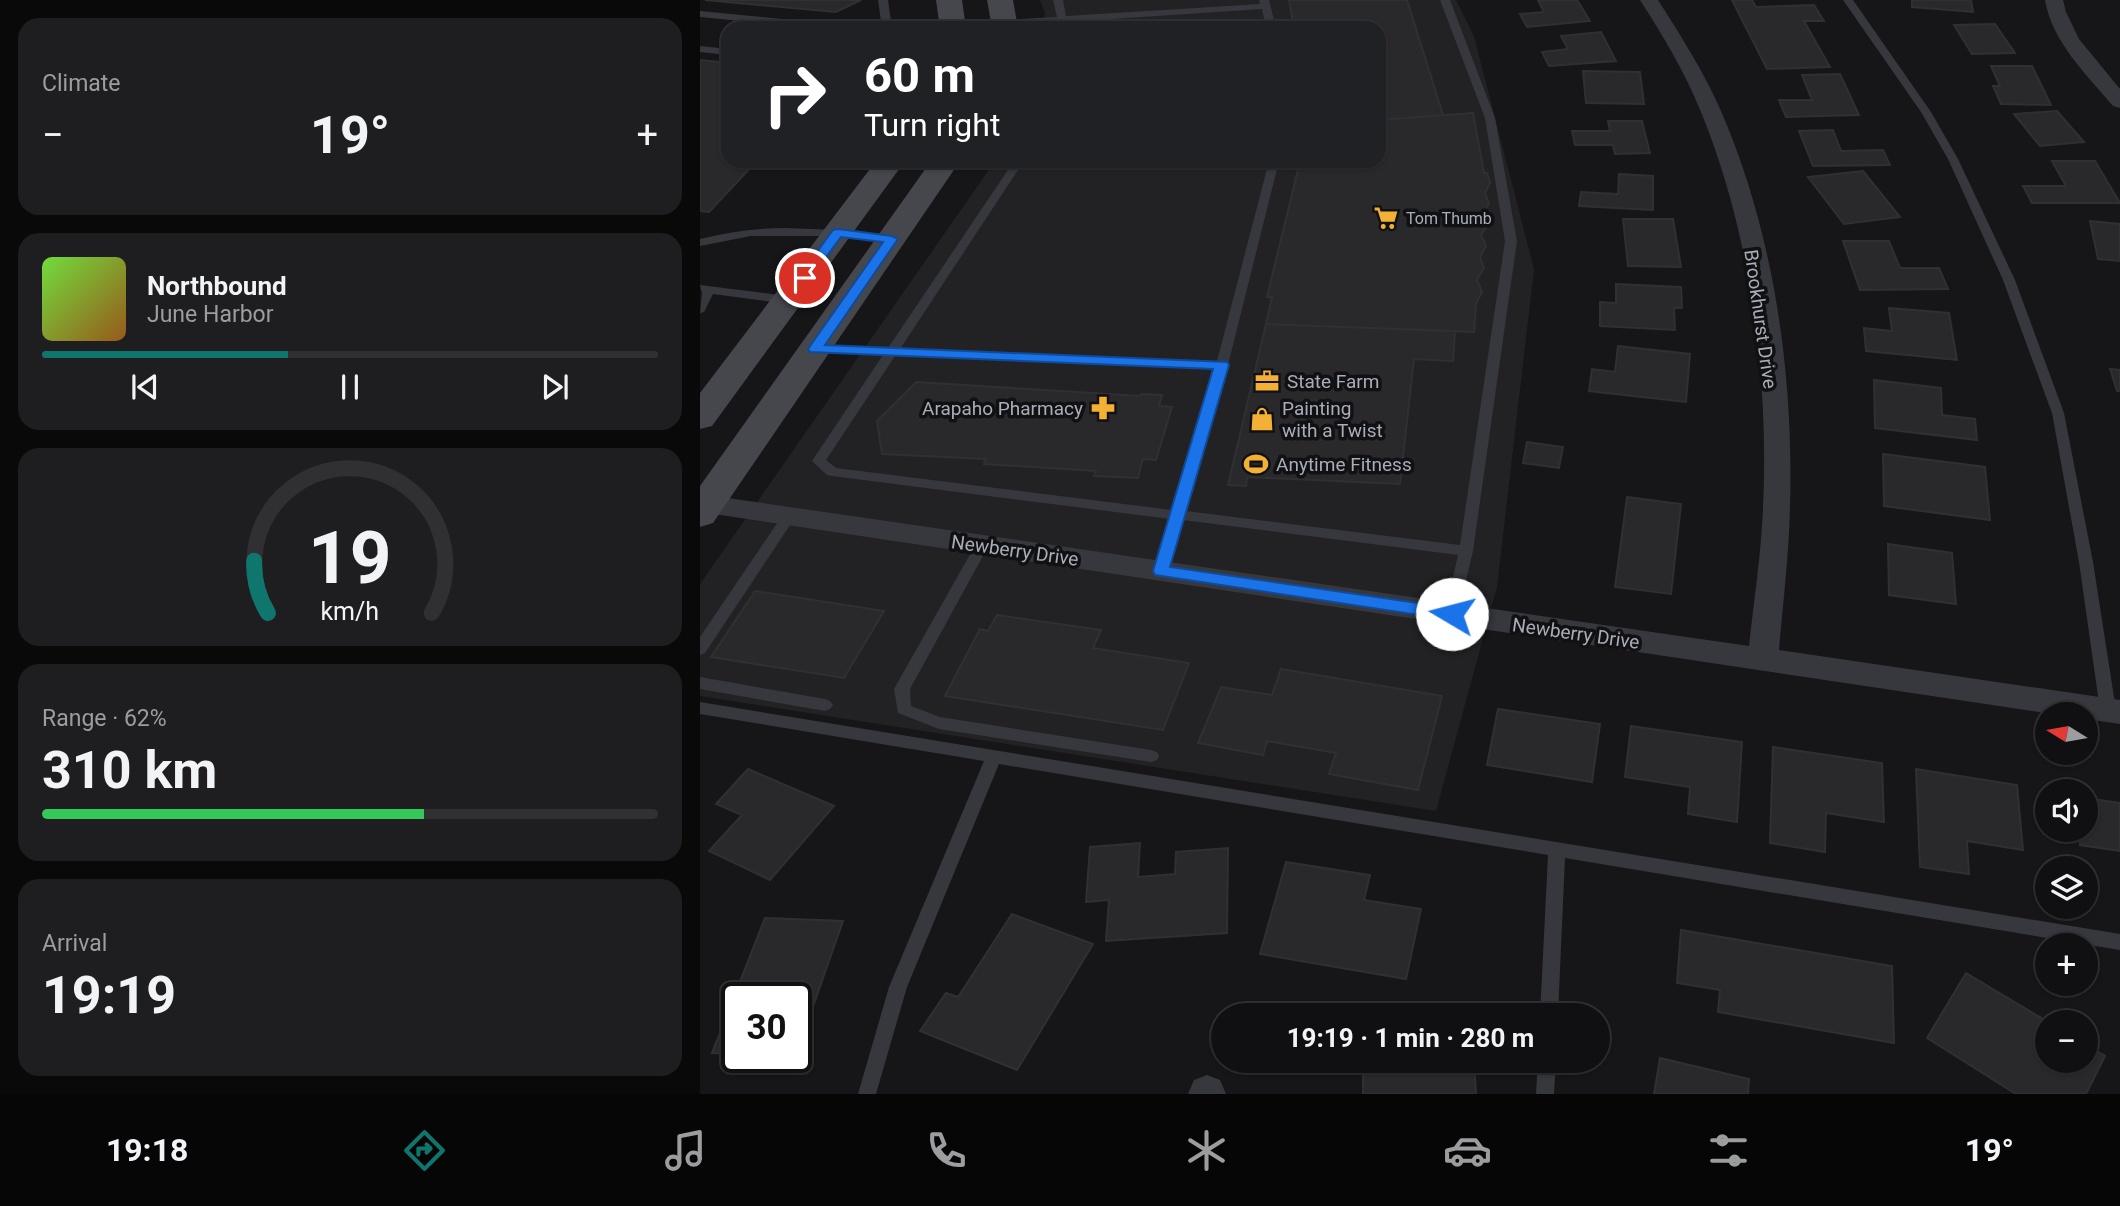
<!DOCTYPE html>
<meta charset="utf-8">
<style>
body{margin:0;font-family:Roboto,sans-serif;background:#1e1e20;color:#f1f3f6;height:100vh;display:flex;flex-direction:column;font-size:26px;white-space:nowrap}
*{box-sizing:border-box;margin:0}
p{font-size:23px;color:#9c9d9f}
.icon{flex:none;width:38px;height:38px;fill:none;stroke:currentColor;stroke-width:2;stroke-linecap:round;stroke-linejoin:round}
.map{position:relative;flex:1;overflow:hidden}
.drawer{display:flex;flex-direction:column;gap:18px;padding:18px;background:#09090a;width:700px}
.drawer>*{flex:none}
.top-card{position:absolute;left:21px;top:21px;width:665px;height:147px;border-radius:21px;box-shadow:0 2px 5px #0004,0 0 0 2px #303032;background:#202124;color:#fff;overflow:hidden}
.needle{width:46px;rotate:281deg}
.tools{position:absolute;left:1335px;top:702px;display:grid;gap:14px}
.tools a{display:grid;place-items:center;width:63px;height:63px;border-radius:50%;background:#101012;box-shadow:0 2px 5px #0004,0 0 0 2px #303032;font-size:35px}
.speed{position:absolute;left:21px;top:982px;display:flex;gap:14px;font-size:35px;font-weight:700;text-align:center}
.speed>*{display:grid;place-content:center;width:91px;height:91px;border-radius:50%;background:#101012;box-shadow:0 2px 5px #0004,0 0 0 2px #303032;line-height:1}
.speed .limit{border:4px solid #111;border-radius:10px;background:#fff;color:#111}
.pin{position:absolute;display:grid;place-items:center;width:60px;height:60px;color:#fff;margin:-30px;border:4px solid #fff;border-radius:50%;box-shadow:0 2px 7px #0007}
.me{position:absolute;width:77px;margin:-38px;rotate:278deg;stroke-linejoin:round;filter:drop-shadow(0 0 5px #0008)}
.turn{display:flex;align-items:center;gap:24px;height:147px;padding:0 28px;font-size:32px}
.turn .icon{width:91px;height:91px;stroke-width:2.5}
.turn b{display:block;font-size:49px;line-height:60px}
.big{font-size:52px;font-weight:700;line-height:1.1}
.drawer .widget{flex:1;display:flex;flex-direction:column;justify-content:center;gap:10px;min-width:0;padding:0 24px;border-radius:21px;background:#1e1e20}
.drawer .dial{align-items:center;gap:0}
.dial svg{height:182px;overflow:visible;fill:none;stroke:#303032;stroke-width:7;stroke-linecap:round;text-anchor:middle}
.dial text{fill:#f1f3f6;stroke:none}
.song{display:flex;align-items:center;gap:21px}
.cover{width:84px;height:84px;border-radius:10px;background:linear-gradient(135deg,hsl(100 70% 55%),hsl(30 70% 35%))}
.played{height:7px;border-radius:4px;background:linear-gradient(90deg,#0f766e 40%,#303032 40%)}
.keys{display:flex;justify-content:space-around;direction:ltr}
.heat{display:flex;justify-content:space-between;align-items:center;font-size:38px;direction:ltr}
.charge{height:10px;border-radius:5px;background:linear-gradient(90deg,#34c759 62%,#303032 0)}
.trip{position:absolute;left:511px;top:1003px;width:399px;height:70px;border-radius:35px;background:#101012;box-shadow:0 2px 5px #0004,0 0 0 2px #303032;font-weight:700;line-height:70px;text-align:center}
.tab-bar{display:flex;height:112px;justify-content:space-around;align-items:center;background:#060607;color:#9c9d9f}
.tab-bar .icon{width:49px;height:49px}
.tab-bar .selected{color:#0f766e}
.tab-bar b{font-size:32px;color:#f1f3f6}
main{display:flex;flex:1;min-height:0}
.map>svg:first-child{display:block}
.built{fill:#222225}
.building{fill:#29292c;stroke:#303034;stroke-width:2}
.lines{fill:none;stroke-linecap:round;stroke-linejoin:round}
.service{fill:#37383d;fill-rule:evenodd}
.minor{fill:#37383d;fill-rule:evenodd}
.secondary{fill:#45474d;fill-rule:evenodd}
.route{fill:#1a73e8;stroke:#114b97;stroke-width:2}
.labels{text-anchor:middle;stroke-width:7;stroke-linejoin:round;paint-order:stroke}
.far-poi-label{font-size:16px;fill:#a8adb8;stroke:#111113;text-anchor:start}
.street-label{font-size:19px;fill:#a8adb8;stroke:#111113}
.poi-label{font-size:19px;fill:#a8adb8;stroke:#111113;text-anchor:start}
</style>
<main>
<section class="drawer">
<div class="widget"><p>Climate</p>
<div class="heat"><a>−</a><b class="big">19°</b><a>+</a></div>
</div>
<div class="widget">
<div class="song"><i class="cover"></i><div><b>Northbound</b><p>June Harbor</p></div></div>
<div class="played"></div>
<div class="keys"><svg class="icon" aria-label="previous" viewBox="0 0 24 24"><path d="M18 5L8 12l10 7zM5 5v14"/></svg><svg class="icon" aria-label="pause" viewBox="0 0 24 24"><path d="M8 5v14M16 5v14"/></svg><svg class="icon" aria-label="next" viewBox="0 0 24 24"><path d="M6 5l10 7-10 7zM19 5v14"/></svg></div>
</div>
<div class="widget dial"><svg viewBox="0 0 100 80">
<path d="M14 69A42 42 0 1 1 86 69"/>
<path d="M14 69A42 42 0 0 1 8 46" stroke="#0f766e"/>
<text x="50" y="56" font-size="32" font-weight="700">19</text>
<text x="50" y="72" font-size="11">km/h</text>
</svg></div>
<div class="widget"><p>Range · 62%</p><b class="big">310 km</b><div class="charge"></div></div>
<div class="widget"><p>Arrival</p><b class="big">19:19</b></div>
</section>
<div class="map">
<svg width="1420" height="1094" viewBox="0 0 1420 1094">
<rect width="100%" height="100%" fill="#161618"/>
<path class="built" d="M340 0H756L774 36 834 269 797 587 736 811 0 696V584L295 161H679V28H343L345 13Z"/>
<path class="building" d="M5 0H161L136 12Z
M589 0H707L743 115 679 120V28H594Z
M838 0H877L890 21 827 27 820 14 844 12Z
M1032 0H1052L1056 7 1114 5 1124 21H1104L1130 67 1067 69Z
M1212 0H1271L1273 12 1212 7Z
M1295 24 1315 53 1272 54 1254 25Z
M901 32 916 61 849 66 842 52 868 49 861 36Z
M0 60 28 63V161H68L64 165 54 164 9 212 0 211Z
M1291 66H1332L1351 105 1301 104 1293 86H1300Z
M883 71 940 72 944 104 886 103Z
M1140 74 1159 115 1086 117 1079 100H1112L1102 75Z
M1357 111 1384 142 1340 146 1314 114Z
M773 113 784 173H787L790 183 785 193 789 203 784 213 788 224 781 235 786 246 780 257 784 268 777 280 782 292 776 304 774 332 566 324 572 297H567L600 161H679V120Z
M908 121H942L950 153 915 154 913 145H875L872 131H910Z
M1133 130 1141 151 1183 150 1190 165 1113 166 1099 131Z
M1352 161H1395L1420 203H1332L1323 186H1366Z
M1163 171 1200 217 1144 224 1108 177Z
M919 174 953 176V210L879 206 881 192 918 194Z
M923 219H973L981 267 928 266Z
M1390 221 1420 224V261L1398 259Z
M1143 241H1189L1200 268H1239L1248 289 1160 290Z
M916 284 981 287 982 308H974L975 330 900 326V302L916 303Z
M1189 308 1249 313 1257 360 1166 351 1164 328 1192 331Z
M566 324 755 331 753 361 714 359 700 484 547 477 546 486 528 485Z
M918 346 990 354 986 402 889 391 892 369 915 372Z
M1410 369 1420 370V391H1417Z
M1174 380 1241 388 1242 415 1275 419 1277 440 1175 428Z
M216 382 440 396 441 394 462 395 459 406 472 407 456 460 443 459 438 478 394 476 396 471 284 464 286 459 182 454 177 421Z
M827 442 863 447 859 468 823 463Z
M1183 454 1285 467 1290 520 1184 506Z
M927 497 981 504 971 594 915 587Z
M1188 544 1252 553 1256 604 1189 595Z
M55 591 184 611 144 678 11 657Z
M297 615 401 630 393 648 489 663 463 730 245 696 280 629 288 631Z
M581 669 742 696 718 790 629 774 636 753 567 741 563 755 498 743 521 687 572 695Z
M798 709 900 724 892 782 787 765Z
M931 726 1042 742 1037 822 988 814 990 787 925 777Z
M1073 747 1182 763 1184 822 1126 813 1125 852 1070 843Z
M48 769 134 806 70 880 9 851 42 815 16 804Z
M1216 769 1317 785 1323 850 1267 841 1269 874 1220 867Z
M1386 798 1420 803V851L1380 845 1378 830H1386Z
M440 843 438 877 475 874 476 852 528 848 527 933 406 941 409 900 386 902 390 847Z
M586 862 670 875 664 900 721 909 706 979 560 954Z
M312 914 393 944 317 1070 220 1031 246 993 258 997Z
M65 918 143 921 96 1055V998H37V1054L12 1053Z
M981 930 1192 966 1194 1043 1018 1012 1020 990 977 983Z
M1266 973 1348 1022V1060H1386V1045L1405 1056 1386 1094H1316L1227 1038Z
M960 1058 1049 1079 1048 1094H954Z
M663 1060H774L776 1094H663Z"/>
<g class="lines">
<path class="service" d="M178 0H188L192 28H182Z
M353 0H363L366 16 560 4 559 0H569L576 28H566L562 9 367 22 366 28H360L358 22 305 26 300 23 305 20 357 17Z
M740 0H750L795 118 817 241 773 551 757 618H747L745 614 758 555 483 520 468 571 461 576 454 571 470 519 132 476 127 475 112 461 114 458 183 355 115 353 109 349 115 345 188 348 314 161H324L200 349 517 361 569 161H579L528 365 486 511 760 545 805 241 785 118ZM195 356 515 369 472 510 136 468 126 460Z
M1143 0H1153L1231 112 1258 159 1315 280 1364 413 1393 562 1416 710 1413 714 1408 716 1403 714 1400 710 1379 562 1352 413 1303 280 1248 159 1221 112Z
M0 11 142 25 147 28H114L0 17Z
M253 24 257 28H226L231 25Z
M0 46 28 49V55L0 52Z
M86 228 138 230 144 233 138 236H51L0 246V239C28 232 56 228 86 228Z
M0 285 88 296 94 300 88 304 13 294 4 312 0 313 2 293Z
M89 511 96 516 94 519 5 653 0 655V637L84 513Z
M282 540 289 545 210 689 211 706 240 717 451 750 457 752 459 756 457 760 451 762 239 729 198 713 194 689 277 542Z
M0 677 125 699 130 701 133 705 130 709 125 711 0 689Z
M0 702 1420 934V950L865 858 858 1015H840L848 855 299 764 207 987 176 1094H158L189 987 284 761 0 714Z
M838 1060H856L854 1094H836Z"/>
<path class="minor" d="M940 0H958C981 36 1004 72 1021 111 1074 233 1094 375 1090 507 1089 555 1083 603 1079 650L1420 700V724L1386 719V714H1352L0 512V494L1049 646C1054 600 1061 555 1063 508 1069 377 1051 234 1001 112 985 72 963 36 940 0Z
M1345 0H1363L1366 12 1379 39 1420 89V108L1413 106C1387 75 1352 42 1345 0Z
M507 1075 520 1080 526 1094H488L494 1080Z"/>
<path class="secondary" d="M236 0H262L266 28H240Z
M287 0H313L318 28H292Z
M176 161H205L12 426 0 429V393Z
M231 161H260L13 523 0 527V486Z"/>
</g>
<path class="route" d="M138 229 192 236 198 239 125 345 527 362 529 365 470 567 752 608 760 614 758 619 752 620 455 575 453 571 513 369 110 352 108 349 183 242 141 237 109 280H100V275L133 230Z"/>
<defs>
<g id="supermarket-bare" transform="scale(1.89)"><path d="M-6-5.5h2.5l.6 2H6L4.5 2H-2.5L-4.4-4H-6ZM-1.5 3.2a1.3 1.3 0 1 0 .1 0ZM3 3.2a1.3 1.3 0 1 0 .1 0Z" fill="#f2b134" stroke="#111113" stroke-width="2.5" paint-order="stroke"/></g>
<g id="office-bare" transform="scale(1.89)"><path d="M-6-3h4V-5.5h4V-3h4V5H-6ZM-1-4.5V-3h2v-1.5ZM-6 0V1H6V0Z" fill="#f2b134" stroke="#111113" stroke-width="2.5" paint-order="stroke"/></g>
<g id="pharmacy-bare" transform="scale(1.89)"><path d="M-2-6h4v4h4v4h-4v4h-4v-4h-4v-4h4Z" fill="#f2b134" stroke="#111113" stroke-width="2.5" paint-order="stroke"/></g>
<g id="shop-bare" transform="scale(1.89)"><path d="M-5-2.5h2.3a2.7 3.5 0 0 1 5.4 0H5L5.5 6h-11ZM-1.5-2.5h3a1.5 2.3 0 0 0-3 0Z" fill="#f2b134" stroke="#111113" stroke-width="2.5" paint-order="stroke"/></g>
<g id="stadium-bare" transform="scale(1.89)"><path d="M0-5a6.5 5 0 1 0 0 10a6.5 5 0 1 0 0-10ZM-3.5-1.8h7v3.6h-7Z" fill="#f2b134" stroke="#111113" stroke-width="2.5" paint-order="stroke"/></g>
</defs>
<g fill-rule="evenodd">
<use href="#supermarket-bare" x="686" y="218"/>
<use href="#office-bare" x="567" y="381"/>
<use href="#pharmacy-bare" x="403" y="408"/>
<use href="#shop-bare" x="562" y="419"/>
<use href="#stadium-bare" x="556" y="464"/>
</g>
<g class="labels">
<g class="far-poi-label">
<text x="706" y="224">Tom Thumb</text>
</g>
<g class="street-label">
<text transform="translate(1061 319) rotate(82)" y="7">Brookhurst Drive</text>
<text transform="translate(315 550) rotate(8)" y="7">Newberry Drive</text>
<text transform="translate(876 633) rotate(8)" y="7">Newberry Drive</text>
</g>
<g class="poi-label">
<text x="587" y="388">State Farm</text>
<text x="383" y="415" text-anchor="end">Arapaho Pharmacy</text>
<text x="582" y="415">Painting<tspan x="582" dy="22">with a Twist</tspan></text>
<text x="576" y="471">Anytime Fitness</text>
</g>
</g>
</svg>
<div class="tools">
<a><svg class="needle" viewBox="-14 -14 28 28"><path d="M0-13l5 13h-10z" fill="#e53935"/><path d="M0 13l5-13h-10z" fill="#9c9d9f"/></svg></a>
<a><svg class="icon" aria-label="sound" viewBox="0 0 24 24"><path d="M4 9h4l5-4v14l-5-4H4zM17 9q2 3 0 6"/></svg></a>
<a><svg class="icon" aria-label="layers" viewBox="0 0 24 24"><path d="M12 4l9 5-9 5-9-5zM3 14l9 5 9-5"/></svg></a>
<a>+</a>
<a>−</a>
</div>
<div class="speed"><div class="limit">30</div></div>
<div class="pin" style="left:105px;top:278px;background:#d93025"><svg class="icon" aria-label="arrive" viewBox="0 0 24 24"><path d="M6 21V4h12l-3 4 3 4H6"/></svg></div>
<svg class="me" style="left:752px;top:614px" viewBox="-20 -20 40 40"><circle r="19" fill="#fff"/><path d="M0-13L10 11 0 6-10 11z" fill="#1a73e8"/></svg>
<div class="trip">19:19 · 1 min · 280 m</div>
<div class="top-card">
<div class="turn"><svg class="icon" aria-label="right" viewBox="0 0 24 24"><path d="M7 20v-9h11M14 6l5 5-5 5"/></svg><div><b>60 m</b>Turn right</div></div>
</div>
</div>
</main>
<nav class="tab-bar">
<b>19:18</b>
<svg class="icon selected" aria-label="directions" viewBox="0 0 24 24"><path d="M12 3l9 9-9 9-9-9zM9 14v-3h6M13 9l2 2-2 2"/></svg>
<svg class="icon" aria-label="music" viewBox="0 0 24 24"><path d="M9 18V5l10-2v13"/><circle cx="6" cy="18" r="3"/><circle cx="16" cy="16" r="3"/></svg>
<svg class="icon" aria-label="phone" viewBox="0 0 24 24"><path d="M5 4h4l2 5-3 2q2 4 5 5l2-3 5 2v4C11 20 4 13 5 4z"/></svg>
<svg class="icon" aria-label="climate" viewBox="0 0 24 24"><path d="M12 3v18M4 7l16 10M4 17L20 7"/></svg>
<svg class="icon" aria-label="car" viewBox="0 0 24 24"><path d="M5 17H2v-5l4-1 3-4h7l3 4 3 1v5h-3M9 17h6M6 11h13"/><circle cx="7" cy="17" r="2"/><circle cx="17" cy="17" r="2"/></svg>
<svg class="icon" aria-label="filters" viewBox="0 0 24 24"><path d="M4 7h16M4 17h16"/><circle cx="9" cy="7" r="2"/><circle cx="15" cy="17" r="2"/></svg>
<b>19°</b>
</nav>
